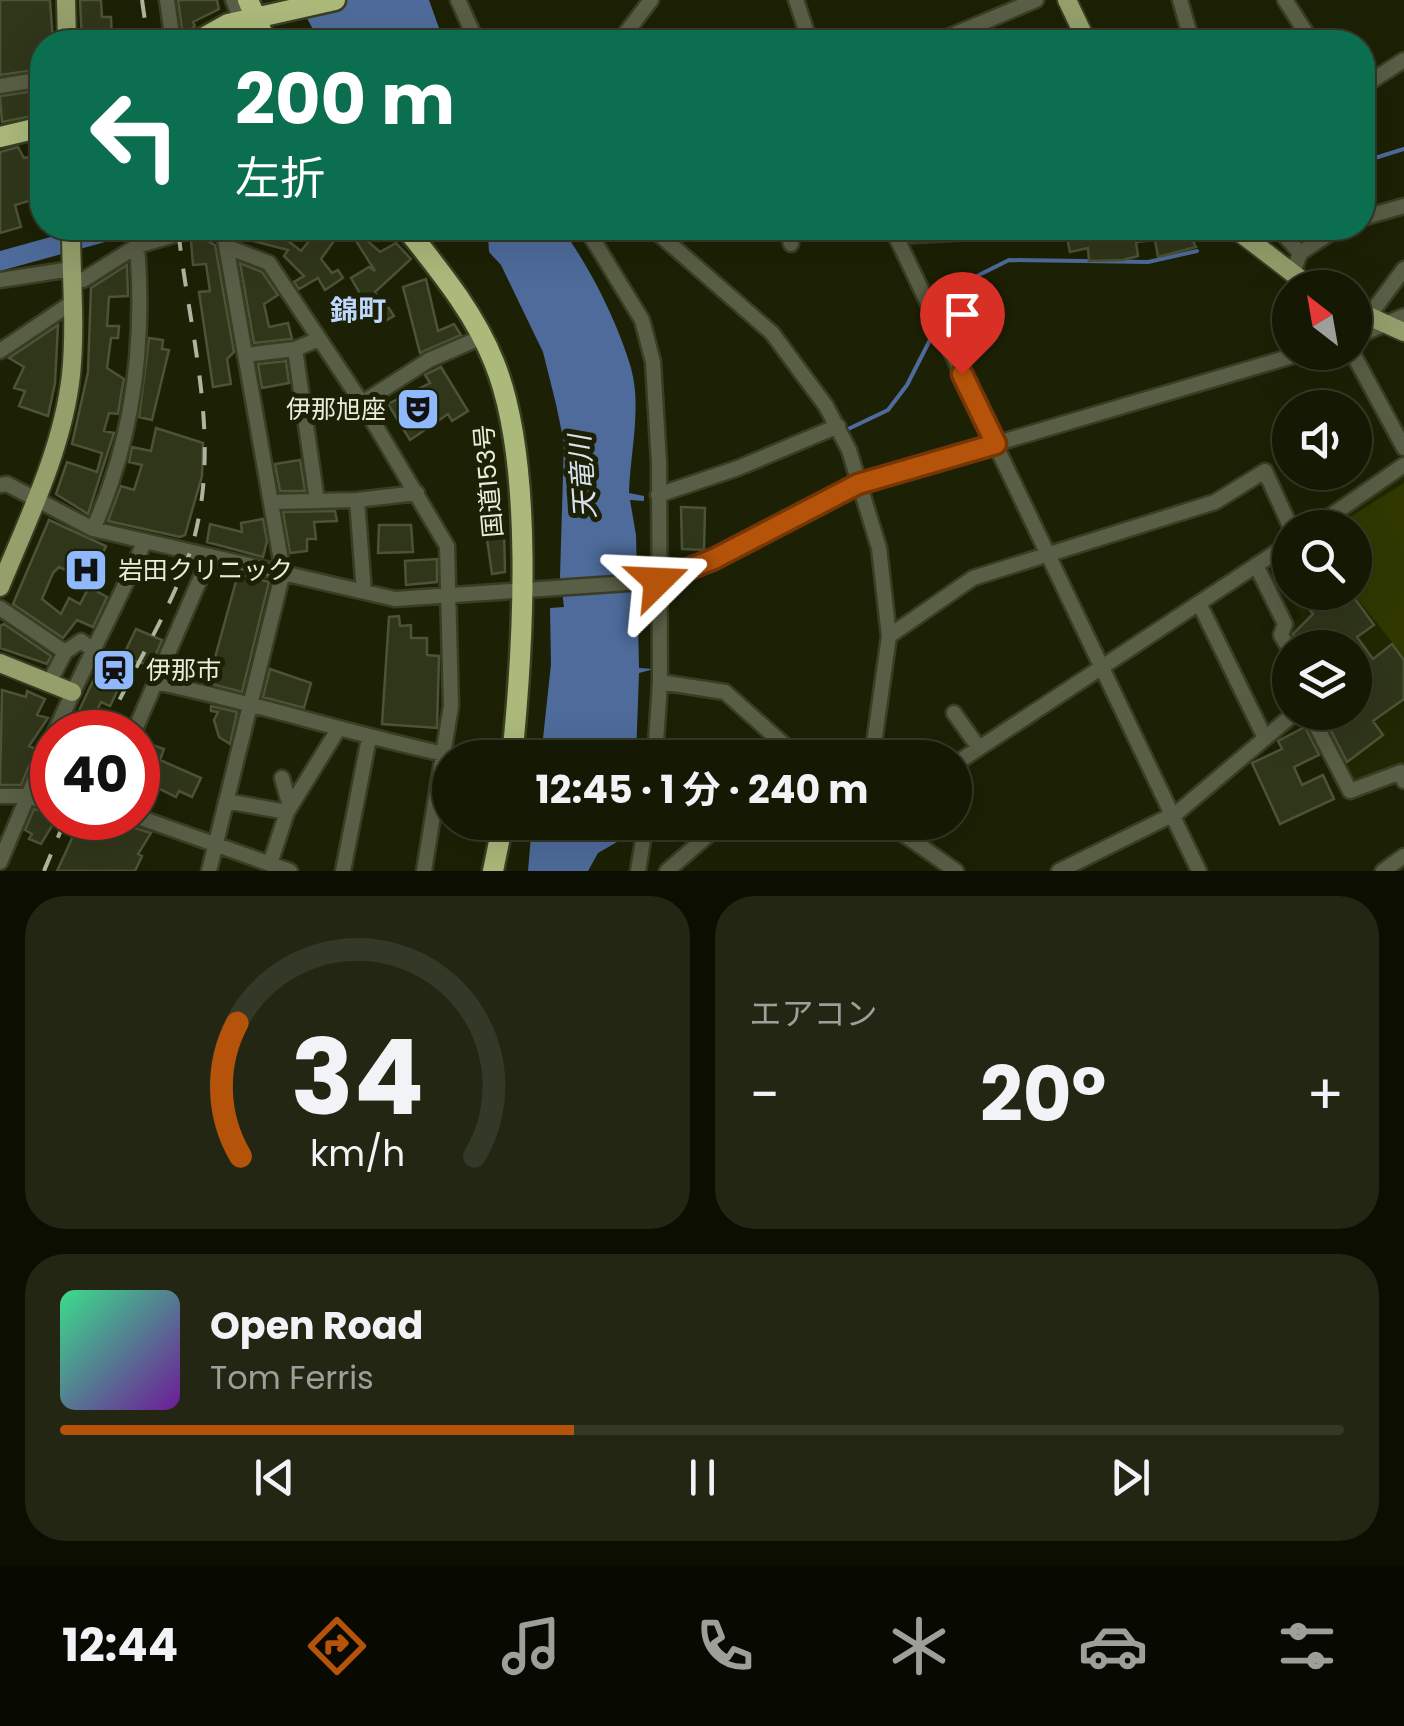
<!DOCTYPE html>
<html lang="ja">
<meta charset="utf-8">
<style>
body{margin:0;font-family:Poppins,"Noto Sans JP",sans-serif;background:#222613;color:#f1f3f6;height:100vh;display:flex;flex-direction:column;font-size:38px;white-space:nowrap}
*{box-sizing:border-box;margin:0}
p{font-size:32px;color:#9da09a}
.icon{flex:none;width:55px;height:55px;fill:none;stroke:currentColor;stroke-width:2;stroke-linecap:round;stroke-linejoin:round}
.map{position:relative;height:871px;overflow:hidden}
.panel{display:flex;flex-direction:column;gap:25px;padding:25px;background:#0c0e02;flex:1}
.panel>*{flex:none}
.guide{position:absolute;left:30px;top:30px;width:1345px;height:210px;border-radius:40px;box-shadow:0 10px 40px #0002,0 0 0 2px #343826;background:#0b6e4f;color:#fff;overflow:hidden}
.needle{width:65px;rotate:329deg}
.tools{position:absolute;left:1272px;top:270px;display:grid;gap:20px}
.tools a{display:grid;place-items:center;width:100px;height:100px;border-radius:50%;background:#151904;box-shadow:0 10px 40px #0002,0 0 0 2px #343826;font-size:50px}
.speed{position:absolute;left:30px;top:710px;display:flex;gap:20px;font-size:50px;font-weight:700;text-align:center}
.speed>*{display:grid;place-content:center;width:130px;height:130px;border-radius:50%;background:#151904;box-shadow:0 10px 40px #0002,0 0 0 2px #343826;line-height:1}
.speed .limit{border:15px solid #d22;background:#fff;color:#111}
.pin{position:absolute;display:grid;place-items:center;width:85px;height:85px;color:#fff;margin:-102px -42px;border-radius:50% 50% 50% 0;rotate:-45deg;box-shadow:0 0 10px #0007}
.pin .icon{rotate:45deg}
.me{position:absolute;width:110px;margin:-55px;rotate:69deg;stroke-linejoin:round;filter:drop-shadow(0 0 8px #0008)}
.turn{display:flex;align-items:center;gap:35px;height:210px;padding:0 40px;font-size:45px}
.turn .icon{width:130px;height:130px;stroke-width:2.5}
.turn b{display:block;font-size:70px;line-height:85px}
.big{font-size:75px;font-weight:700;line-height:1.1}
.panel .widget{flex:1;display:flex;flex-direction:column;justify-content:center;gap:15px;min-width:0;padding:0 35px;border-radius:40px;background:#222613}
.panel .dial{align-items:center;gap:0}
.dial svg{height:260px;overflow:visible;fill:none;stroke:#343826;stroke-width:7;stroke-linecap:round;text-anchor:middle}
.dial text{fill:#f1f3f6;stroke:none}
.song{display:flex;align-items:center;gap:30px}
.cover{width:120px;height:120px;border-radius:15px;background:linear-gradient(135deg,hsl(150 70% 55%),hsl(280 70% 35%))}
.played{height:10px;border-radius:5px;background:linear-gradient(90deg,#b45309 40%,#343826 40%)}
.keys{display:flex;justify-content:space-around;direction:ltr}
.heat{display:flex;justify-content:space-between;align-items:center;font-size:55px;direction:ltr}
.panel .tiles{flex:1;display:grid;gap:25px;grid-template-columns:1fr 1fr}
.widget:last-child{grid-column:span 2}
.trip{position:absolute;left:432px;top:740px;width:540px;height:100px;border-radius:50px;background:#151904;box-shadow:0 10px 40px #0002,0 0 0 2px #343826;font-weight:700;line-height:100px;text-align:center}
.dock{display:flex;height:160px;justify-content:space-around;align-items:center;background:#080a02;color:#9da09a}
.dock .icon{width:70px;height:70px}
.dock .on{color:#b45309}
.dock b{font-size:45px;color:#f1f3f6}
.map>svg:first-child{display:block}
.built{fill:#212703}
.green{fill:#303800}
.water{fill:#4e6b9b}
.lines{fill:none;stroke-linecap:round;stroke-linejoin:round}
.stream{stroke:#4e6b9b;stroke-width:4}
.building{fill:#30361a;stroke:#4c5336;stroke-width:2.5}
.minor-casing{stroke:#393e23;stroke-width:19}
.major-casing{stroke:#393e23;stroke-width:22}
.highway-casing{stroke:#393e23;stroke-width:25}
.minor{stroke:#595e46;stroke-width:14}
.major{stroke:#949f6c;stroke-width:18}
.highway{stroke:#abb97b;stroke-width:20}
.rail{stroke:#afb49f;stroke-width:4;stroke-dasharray:18 18;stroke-linecap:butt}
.route-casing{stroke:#753606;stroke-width:25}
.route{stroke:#b45309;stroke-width:18}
.labels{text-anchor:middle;stroke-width:10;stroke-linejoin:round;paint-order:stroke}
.poi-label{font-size:25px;fill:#e9eddc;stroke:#1c2105;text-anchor:start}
.street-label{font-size:25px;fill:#e9eddc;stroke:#1c2105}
.neighbourhood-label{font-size:28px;font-weight:bold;fill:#bfd7fe;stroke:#1c2105}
.water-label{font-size:28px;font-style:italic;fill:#d9e2f1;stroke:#1c2105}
</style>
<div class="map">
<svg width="1404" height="871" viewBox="0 0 1404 871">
<rect width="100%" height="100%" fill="#1c2105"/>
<path class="built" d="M1404 472V773L1350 787 1313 713 1355 712V648L1294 647 1286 636 1289 626 1301 617 1272 562 1290 550V592H1355V528L1323 527Z"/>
<path class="green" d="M1404 483V657L1353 593 1355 528 1334 527Z"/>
<path class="water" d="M297 0H429L444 42H320Z
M83 228H156L0 271V251Z
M475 228H561C589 265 618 323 631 368 642 408 630 453 629 493L644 496V501L630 500 636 535 639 668 654 669 639 673 636 757H541L551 664 550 608 564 607 560 576 564 443 556 404 543 352 501 265 489 252 488 236Z
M532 823V822L627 823 624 838 598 853 588 871H528Z"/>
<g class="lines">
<path class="stream" d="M1362 162 1404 149
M946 313 971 279 1009 260 1148 262 1197 251
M844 431 888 410 907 385 932 336
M807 446 835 435"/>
</g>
<path class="building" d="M0 0H50L53 42H42V69L0 75Z
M80 0H101L102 17H111L112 42H82Z
M178 0H217L219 9 193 22 195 26 183 36Z
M42 90V114L2 122 0 96Z
M18 147 24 158 42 155V197L15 205 21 227 0 233V152Z
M243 228H291L287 240 301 251 313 236 300 228H316L334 241 321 259 332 273 338 270 343 278 325 290 318 278 299 289 294 282 304 276 284 256 288 250 241 238Z
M348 228H388L364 238 380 252 396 243 411 259 375 292 382 307 387 305 394 316 378 325 351 278 369 267 375 271Z
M1136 228H1186L1196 247 1158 257 1155 240 1136 242 1138 256 1123 260 1089 261 1088 248 1070 252 1066 233Z
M202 238 215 245 234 352 227 359 231 384 213 387 199 292 210 291 206 264 193 265 191 241Z
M240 263 262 272 278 295 264 304 269 327 288 323 292 339 254 343Z
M127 265 128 296 109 297 107 326H119L118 338H111L107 368 124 379 122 389 118 414 109 413 104 431 114 433 88 514 56 494 67 462 97 472 102 453 72 444 88 372 91 288Z
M426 279 438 331 454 324 461 335 420 353 403 287Z
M58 325 55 383 48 416 19 406 25 391 14 388 24 367 9 358Z
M149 338 163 340 162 349 169 350 152 420 139 417Z
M286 361 289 383 262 388 258 364Z
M441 367 468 411 452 421 448 414 410 440 388 404 430 383 425 375Z
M156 428 203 443 202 476 185 535 180 537 108 521 121 486 134 490 142 465 129 462 132 447 151 451Z
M300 460 305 491H280L275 464Z
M681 507 705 508 704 550 682 549Z
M335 511 337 521 314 522 316 539H307V551L290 553 283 512Z
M263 519 267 541 263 557 207 542 210 524 242 532 241 523Z
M49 520 106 546 90 581 59 567 53 573 42 599 61 614 69 598 80 604 89 587 107 597 93 627 77 620 63 638 13 604Z
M379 525H411L413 552 378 553Z
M504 530 505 572 492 574 486 532Z
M437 559V582L406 585 405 561Z
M238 574 269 582 242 692 208 683Z
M1309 592H1350L1374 625 1357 637 1373 659 1392 644 1404 660V699L1373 721 1383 735 1347 762 1322 713 1355 712V648H1346L1340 640 1326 648H1301L1293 634 1313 614 1301 598Z
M399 616 400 626 411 625V638H427V655L439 656 437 728 382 724 389 617Z
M4 624 51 656 47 664 0 648V626Z
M136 629 162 640 151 666 132 660 110 706 101 702 91 723 76 717 107 651 122 658Z
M270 669 311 683 304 708 263 697Z
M2 690 26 697 27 691 45 699 37 715 48 718 29 746 36 749 21 785H0Z
M211 706 237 712 230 744 219 737 214 720 218 712 211 711Z
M1305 727 1319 755 1294 767 1302 785 1323 775 1334 799 1280 824 1252 763 1282 749 1278 741Z
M141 741 164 749 160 760 201 778 192 797 179 791 176 797 138 778Z
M34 809 52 814V826L41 844 29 839 32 834 25 830Z
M103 818 151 833 138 854 142 856 135 871H57L74 834 89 841Z"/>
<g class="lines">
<g class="minor-casing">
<path id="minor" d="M167 0 173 42
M233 0 241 21
M458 0 477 42
M796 0 810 42
M1180 0 1192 42
M1285 0 1312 42
M236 36V42
M619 42 651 0
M936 42 1036 0
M0 86 42 79
M1362 87 1404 60
M1362 218 1404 206
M586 228 642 320 653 362 659 463 660 682 655 758
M652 228 772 333 826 406 849 450 879 548 889 636 872 758
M787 228 791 244
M892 228 1199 871
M1278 228 1300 253 1292 275
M896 236 1046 228
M230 248 269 263 362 403 447 546 451 706 424 871
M1300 253 1338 228
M0 280 71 269
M71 280H83L137 246 199 228
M1369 316 1404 269
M1355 337 1404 316
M295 349 317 501
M0 351 73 302
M1352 352 1404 448
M245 355 295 349 319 339
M362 403 429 360 482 337
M0 485 7 484 93 529 395 599 658 581 714 559 859 484 1306 352
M658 495 738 468 838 426
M357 500 364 592
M271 502 357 500 417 493
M1313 528 1404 465
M93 529C133 440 145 343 137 246
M1256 565 1285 624 1281 635 1290 650
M1199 603 1265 738
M0 608 65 652
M889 636 973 578 1215 502 1265 471 1291 528
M155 682C253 702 347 733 444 754
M660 682 725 692 799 758
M49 683 65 652 81 641 92 649
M1309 712 1350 791 1401 772 1404 781
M954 713 979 748
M55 732C83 667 116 608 144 543
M134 732 210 556
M955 764 1290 543
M282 778 290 806
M0 796H28L52 804
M226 801 287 812 339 728
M138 817 290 871
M886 822 956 871
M0 862 52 739
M270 864 287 812
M209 871 283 572 223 228
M343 871 369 738
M638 871 646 822
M667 871 723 822
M1059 871 1178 812 1296 712
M1383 871 1404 856"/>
</g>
<g class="major-casing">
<path id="major" d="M66 0 67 42
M1067 0 1087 42
M1234 228 1312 288
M1355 310 1404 332
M0 587C28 519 63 448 71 375 76 326 71 276 71 228
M0 663 72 692"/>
</g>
<g class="highway-casing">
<path id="highway" d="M248 0 266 42
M196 42 228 24 335 0
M0 137 42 127
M406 228C439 270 474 312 494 362 535 462 523 650 512 758
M493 871 503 822"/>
</g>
<use href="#minor" class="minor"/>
<use href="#major" class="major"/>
<use href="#highway" class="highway"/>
<path class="rail" d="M142 0 148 42
M104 732C131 672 173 607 192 546 223 439 189 334 178 228
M44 871 66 818"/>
</g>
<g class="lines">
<g class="route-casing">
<path id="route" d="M658 581 714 559 858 484 996 444 962 374"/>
</g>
<use href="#route" class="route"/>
</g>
<defs>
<g id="theatre-square" transform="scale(2.25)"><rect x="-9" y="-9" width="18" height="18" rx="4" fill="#90b8fd" stroke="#1c2105"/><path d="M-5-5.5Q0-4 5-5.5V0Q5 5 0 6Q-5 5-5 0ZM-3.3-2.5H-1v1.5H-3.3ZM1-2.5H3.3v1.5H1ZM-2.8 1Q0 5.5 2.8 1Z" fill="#111"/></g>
<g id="hospital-square" transform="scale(2.25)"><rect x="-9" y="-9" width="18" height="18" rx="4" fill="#90b8fd" stroke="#1c2105"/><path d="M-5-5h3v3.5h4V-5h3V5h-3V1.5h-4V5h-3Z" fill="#111"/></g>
<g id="station-square" transform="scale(2.25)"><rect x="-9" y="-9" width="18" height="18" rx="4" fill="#90b8fd" stroke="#1c2105"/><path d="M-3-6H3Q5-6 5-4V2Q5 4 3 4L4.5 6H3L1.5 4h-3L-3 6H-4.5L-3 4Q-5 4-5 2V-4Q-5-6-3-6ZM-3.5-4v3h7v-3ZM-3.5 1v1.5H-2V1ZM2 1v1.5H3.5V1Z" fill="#111"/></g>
</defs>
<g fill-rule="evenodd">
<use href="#theatre-square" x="418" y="409"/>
<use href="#hospital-square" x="86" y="570"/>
<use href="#station-square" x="114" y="670"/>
</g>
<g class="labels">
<g class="poi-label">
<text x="386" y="418" text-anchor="end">伊那旭座</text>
<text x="118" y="579">岩田クリニック</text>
<text x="146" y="679">伊那市</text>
</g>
<g class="street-label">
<text transform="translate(488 481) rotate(-95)" y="9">国道153号</text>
</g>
<g class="neighbourhood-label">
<text x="358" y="320">錦町</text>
</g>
<g class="water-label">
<text transform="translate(582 477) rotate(-94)" y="10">天竜川</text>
</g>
</g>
</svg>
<div class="tools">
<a><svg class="needle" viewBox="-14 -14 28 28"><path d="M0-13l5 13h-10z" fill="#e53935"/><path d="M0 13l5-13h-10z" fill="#9da09a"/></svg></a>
<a><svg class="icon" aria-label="sound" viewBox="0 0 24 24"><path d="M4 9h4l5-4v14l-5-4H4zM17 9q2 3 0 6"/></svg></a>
<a><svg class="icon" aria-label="search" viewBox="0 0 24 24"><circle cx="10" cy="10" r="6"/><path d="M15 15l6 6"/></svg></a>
<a><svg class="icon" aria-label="layers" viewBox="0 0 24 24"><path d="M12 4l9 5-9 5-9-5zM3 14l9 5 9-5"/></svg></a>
</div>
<div class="speed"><div class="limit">40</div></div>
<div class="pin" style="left:962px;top:374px;background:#d93025"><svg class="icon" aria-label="arrive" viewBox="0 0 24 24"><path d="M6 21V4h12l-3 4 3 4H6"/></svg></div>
<svg class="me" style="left:658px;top:581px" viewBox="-20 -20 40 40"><path d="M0-17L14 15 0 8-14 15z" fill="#b45309" stroke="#fff" stroke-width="4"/></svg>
<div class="trip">12:45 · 1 分 · 240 m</div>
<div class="guide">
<div class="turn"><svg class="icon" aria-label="left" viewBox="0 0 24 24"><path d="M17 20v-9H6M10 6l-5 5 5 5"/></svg><div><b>200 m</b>左折</div></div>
</div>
</div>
<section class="panel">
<div class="tiles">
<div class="widget dial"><svg viewBox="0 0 100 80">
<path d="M14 69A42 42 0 1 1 86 69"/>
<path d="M14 69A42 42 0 0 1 13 28" stroke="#b45309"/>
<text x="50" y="56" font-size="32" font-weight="700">34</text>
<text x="50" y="72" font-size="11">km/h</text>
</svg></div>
<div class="widget"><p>エアコン</p>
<div class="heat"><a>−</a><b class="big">20°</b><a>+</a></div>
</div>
<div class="widget">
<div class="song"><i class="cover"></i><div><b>Open Road</b><p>Tom Ferris</p></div></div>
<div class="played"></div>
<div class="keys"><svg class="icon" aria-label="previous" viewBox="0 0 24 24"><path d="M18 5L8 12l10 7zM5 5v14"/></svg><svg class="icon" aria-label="pause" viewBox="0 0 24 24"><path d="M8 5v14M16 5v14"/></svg><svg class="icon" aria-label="next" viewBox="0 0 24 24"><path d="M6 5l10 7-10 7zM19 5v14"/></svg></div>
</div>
</div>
</section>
<nav class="dock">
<b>12:44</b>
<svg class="icon on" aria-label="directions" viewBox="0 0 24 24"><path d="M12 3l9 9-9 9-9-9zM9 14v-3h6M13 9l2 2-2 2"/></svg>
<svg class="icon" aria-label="music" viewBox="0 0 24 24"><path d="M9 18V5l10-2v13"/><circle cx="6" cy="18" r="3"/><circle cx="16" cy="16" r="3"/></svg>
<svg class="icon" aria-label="phone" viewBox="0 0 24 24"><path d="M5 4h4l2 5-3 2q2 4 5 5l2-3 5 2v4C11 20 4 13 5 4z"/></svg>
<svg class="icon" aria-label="climate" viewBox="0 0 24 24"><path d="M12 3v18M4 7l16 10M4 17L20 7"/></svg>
<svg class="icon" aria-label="car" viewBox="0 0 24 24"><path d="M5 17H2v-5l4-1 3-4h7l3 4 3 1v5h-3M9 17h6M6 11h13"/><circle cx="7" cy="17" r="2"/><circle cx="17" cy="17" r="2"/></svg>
<svg class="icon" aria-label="filters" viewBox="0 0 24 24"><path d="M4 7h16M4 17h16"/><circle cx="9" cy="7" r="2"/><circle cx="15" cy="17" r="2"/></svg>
</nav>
